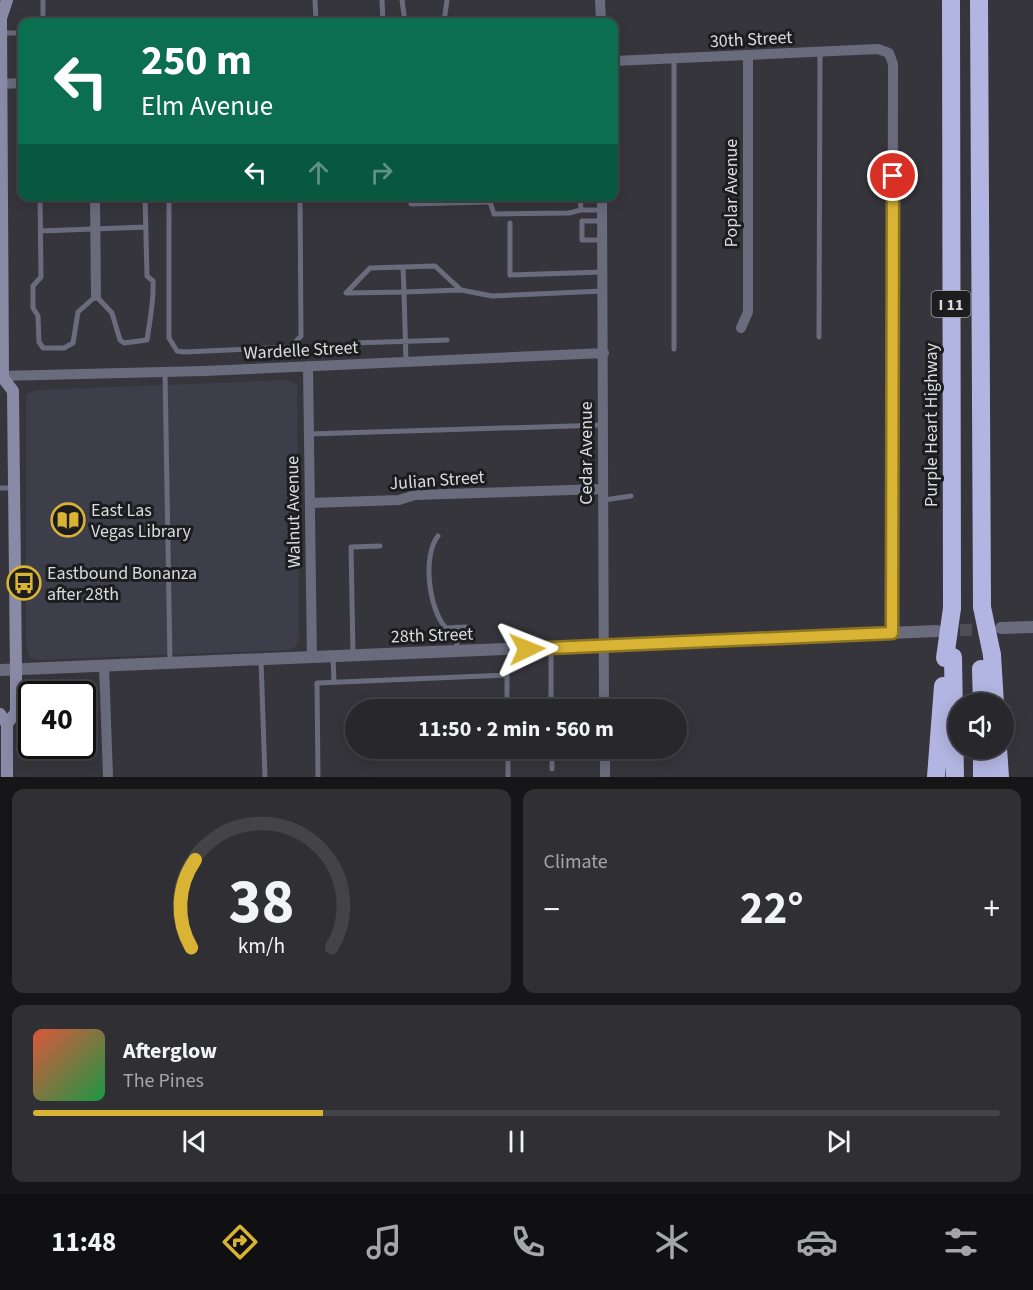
<!DOCTYPE html>
<meta charset="utf-8">
<style>
body{margin:0;font-family:"Source Sans 3",sans-serif;background:#303034;color:#f1f3f6;height:100vh;display:flex;flex-direction:column;font-size:22px;white-space:nowrap}
*{box-sizing:border-box;margin:0}
p{font-size:20px;color:#a5a6a9}
.icon{flex:none;width:33px;height:33px;fill:none;stroke:currentColor;stroke-width:2;stroke-linecap:round;stroke-linejoin:round}
.map{position:relative;height:777px;overflow:hidden}
.panel{display:flex;flex-direction:column;gap:12px;padding:12px;background:#161618;flex:1}
.panel>*{flex:none}
.banner{position:absolute;left:18px;top:18px;width:600px;height:183px;border-radius:12px;box-shadow:0 3px 15px #0003,0 0 0 2px #444448;background:#0b6e4f;color:#fff;overflow:hidden}
.buttons{position:absolute;left:948px;top:693px;display:grid;gap:12px}
.buttons a{display:grid;place-items:center;width:66px;height:66px;border-radius:50%;background:#28282c;box-shadow:0 3px 15px #0003,0 0 0 2px #444448;font-size:30px}
.speed{position:absolute;left:18px;top:681px;display:flex;gap:12px;font-size:30px;font-weight:700;text-align:center}
.speed>*{display:grid;place-content:center;width:78px;height:78px;border-radius:50%;background:#28282c;box-shadow:0 3px 15px #0003,0 0 0 2px #444448;line-height:1}
.speed .limit{border:3px solid #111;border-radius:9px;background:#fff;color:#111}
.pin{position:absolute;display:grid;place-items:center;width:51px;height:51px;color:#fff;margin:-26px;border:3px solid #fff;border-radius:50%;box-shadow:0 2px 6px #0007}
.me{position:absolute;width:66px;margin:-33px;rotate:88deg;stroke-linejoin:round;filter:drop-shadow(0 0 4px #0008)}
.turn{display:flex;align-items:center;gap:21px;height:126px;padding:0 24px;font-size:27px}
.turn .icon{width:78px;height:78px;stroke-width:2.5}
.turn b{display:block;font-size:42px;line-height:51px}
.lanes{display:flex;align-items:center;height:57px;padding:0 24px;background:#0003;justify-content:center;gap:30px;direction:ltr}
.lanes .off{opacity:.35}
.big{font-size:45px;font-weight:700;line-height:1.1}
.panel .widget{flex:1;display:flex;flex-direction:column;justify-content:center;gap:9px;min-width:0;padding:0 21px;border-radius:12px;background:#303034}
.panel .dial{align-items:center;gap:0}
.dial svg{height:156px;overflow:visible;fill:none;stroke:#444448;stroke-width:7;stroke-linecap:round;text-anchor:middle}
.dial text{fill:#f1f3f6;stroke:none}
.song{display:flex;align-items:center;gap:18px}
.cover{width:72px;height:72px;border-radius:9px;background:linear-gradient(135deg,hsl(10 70% 55%),hsl(140 70% 35%))}
.played{height:6px;border-radius:3px;background:linear-gradient(90deg,#d9b434 30%,#444448 30%)}
.keys{display:flex;justify-content:space-around;direction:ltr}
.heat{display:flex;justify-content:space-between;align-items:center;font-size:33px;direction:ltr}
.panel .tiles{flex:1;display:grid;gap:12px;grid-template-columns:1fr 1fr}
.widget:last-child{grid-column:span 2}
.trip{position:absolute;left:345px;top:699px;width:342px;height:60px;border-radius:30px;background:#28282c;box-shadow:0 3px 15px #0003,0 0 0 2px #444448;font-weight:700;line-height:60px;text-align:center}
.tab-bar{display:flex;height:96px;justify-content:space-around;align-items:center;background:#101012;color:#a5a6a9}
.tab-bar .icon{width:42px;height:42px}
.tab-bar .active{color:#d9b434}
.tab-bar b{font-size:27px;color:#f1f3f6}
.map>svg:first-child{display:block}
.built{fill:#3d3e49}
.lines{fill:none;stroke-linecap:round;stroke-linejoin:round}
.tertiary-tunnel{stroke:#4e4e54;stroke-width:12;stroke-dasharray:12 6;stroke-linecap:butt}
.service{stroke:#6a6c7e;stroke-width:5}
.minor{stroke:#6a6c7e;stroke-width:10}
.tertiary{stroke:#6a6c7e;stroke-width:12}
.secondary{stroke:#888aa6;stroke-width:12}
.motorway{stroke:#b2b5e1;stroke-width:18}
.motorway-bridge{stroke:#b2b5e1;stroke-width:18}
.route-casing{stroke:#8d7522;stroke-width:15}
.route{stroke:#d9b434;stroke-width:10}
.labels{text-anchor:middle;stroke-width:6;stroke-linejoin:round;paint-order:stroke}
.shield{fill:#1d1d20;stroke:#a2a3a6;stroke-width:1.5}
.shield-label{font-size:16px;font-weight:bold;fill:#dbdcdf}
.street-label{font-size:18px;fill:#dbdcdf;stroke:#1d1d20}
.poi-label{font-size:18px;fill:#dbdcdf;stroke:#1d1d20;text-anchor:start}
</style>
<div class="map">
<svg width="1033" height="777" viewBox="0 0 1033 777">
<rect width="100%" height="100%" fill="#35353b"/>
<path class="built" d="M287 380 297 385 299 639 296 646 290 650 37 660 30 658 26 644V394L37 390Z"/>
<g class="lines">
<path class="tertiary-tunnel" d="M942 631 994 629"/>
<path class="service" d="M43 0V22
M315 0 316 22
M382 0 383 22
M402 0 405 22
M444 22 447 0
M2 33H22
M674 59V349
M40 196 41 277 33 286V308L38 316 39 342 43 348H64L73 343 78 312 96 296 112 313 120 340 124 343 147 340C150 319 154 302 153 281L147 276 145 196
M169 196V338L177 351 184 352 291 347 301 336 300 196
M410 196 411 204 488 202
M488 196 494 214 569 213 581 210
M580 196 581 210H602
M510 223V275L603 272
M40 231 146 227
M602 240H582V221H602
M403 267 404 292 461 290 435 266 370 268 346 293 404 292 406 362
M461 290 492 296 603 291
M819 337 820 53
M353 343 447 340
M165 372 170 662
M309 434 603 425
M0 488H13
M604 500 631 496
M438 536C422 556 429 610 446 628L466 627
M456 627 457 649
M551 648V710
M353 654 351 547 380 546
M333 657 334 682
M261 660 265 777
M508 748V777
M552 748V769
M318 777 317 683 507 675V710"/>
<path class="minor" d="M600 0 601 22
M614 61 878 49 889 53 893 64 892 634
M1 84 22 83
M95 196 96 296
M602 196 604 710
M741 328 748 312V56
M308 366 312 658
M0 376 204 371 604 353
M310 503 399 500 415 495 602 489
M104 666 108 777
M605 748V777"/>
<path class="tertiary" d="M1001 628 1033 627
M0 670 937 631"/>
<path class="secondary" d="M7 0 1 18 3 378 13 391 16 670V712L7 724
M0 714 7 724V777"/>
<path class="motorway" d="M951 0 952 608
M979 0 982 607
M992 655 995 704
M953 657 955 777
M981 669 982 704
M982 748V777
M998 748 1000 777
M936 777 943 686"/>
<path class="motorway-bridge" d="M982 607 992 655
M945 658 952 608"/>
</g>
<g class="lines">
<g class="route-casing">
<path id="route" d="M527 649 892 633 893 176"/>
</g>
<use href="#route" class="route"/>
</g>
<defs>
<g id="library-ring" transform="scale(1.725)"><circle r="9.5" fill="#1d1d20" stroke="#d9b434" stroke-width="1.5"/><path d="M-6-4Q-3-5.5-.7-3.5V5Q-3 3-6 4ZM6-4Q3-5.5 .7-3.5V5Q3 3 6 4Z" fill="#d9b434"/></g>
<g id="bus-ring" transform="scale(1.725)"><circle r="9.5" fill="#1d1d20" stroke="#d9b434" stroke-width="1.5"/><path d="M-5-6H5V4H4V6H2V4H-2V6H-4V4H-5ZM-3.5-4V0h7V-4ZM-3.5 1.2v1.5H-2V1.2ZM2 1.2v1.5H3.5V1.2Z" fill="#d9b434"/></g>
</defs>
<g fill-rule="evenodd">
<use href="#library-ring" x="68" y="520"/>
<use href="#bus-ring" x="24" y="583"/>
</g>
<g class="labels">
<rect class="shield" x="931.5" y="291" width="39" height="26" rx="4.5"/>
<g class="shield-label">
<text x="951" y="310">I 11</text>
</g>
<g class="street-label">
<text transform="translate(751 39) rotate(-3)" y="6">30th Street</text>
<text transform="translate(731 193) rotate(-90)" y="6">Poplar Avenue</text>
<text transform="translate(301 350) rotate(-3)" y="6">Wardelle Street</text>
<text transform="translate(931 425) rotate(-90)" y="6">Purple Heart Highway</text>
<text transform="translate(586 453) rotate(-90)" y="6">Cedar Avenue</text>
<text transform="translate(437 480) rotate(-4)" y="6">Julian Street</text>
<text transform="translate(293 512) rotate(-91)" y="6">Walnut Avenue</text>
<text transform="translate(432 635) rotate(-2)" y="6">28th Street</text>
</g>
<g class="poi-label">
<text x="91" y="516">East Las<tspan x="91" dy="21">Vegas Library</tspan></text>
<text x="47" y="579">Eastbound Bonanza<tspan x="47" dy="21">after 28th</tspan></text>
</g>
</g>
</svg>
<div class="buttons">
<a><svg class="icon" aria-label="sound" viewBox="0 0 24 24"><path d="M4 9h4l5-4v14l-5-4H4zM17 9q2 3 0 6"/></svg></a>
</div>
<div class="speed"><div class="limit">40</div></div>
<div class="pin" style="left:893px;top:176px;background:#d93025"><svg class="icon" aria-label="arrive" viewBox="0 0 24 24"><path d="M6 21V4h12l-3 4 3 4H6"/></svg></div>
<svg class="me" style="left:527px;top:649px" viewBox="-20 -20 40 40"><path d="M0-17L14 15 0 8-14 15z" fill="#d9b434" stroke="#fff" stroke-width="4"/></svg>
<div class="trip">11:50 · 2 min · 560 m</div>
<div class="banner">
<div class="turn"><svg class="icon" aria-label="left" viewBox="0 0 24 24"><path d="M17 20v-9H6M10 6l-5 5 5 5"/></svg><div><b>250 m</b>Elm Avenue</div></div>
<div class="lanes"><svg class="icon" aria-label="left" viewBox="0 0 24 24"><path d="M17 20v-9H6M10 6l-5 5 5 5"/></svg><svg class="icon off" aria-label="ahead" viewBox="0 0 24 24"><path d="M12 20V5M6 11l6-6 6 6"/></svg><svg class="icon off" aria-label="right" viewBox="0 0 24 24"><path d="M7 20v-9h11M14 6l5 5-5 5"/></svg></div>
</div>
</div>
<section class="panel">
<div class="tiles">
<div class="widget dial"><svg viewBox="0 0 100 80">
<path d="M14 69A42 42 0 1 1 86 69"/>
<path d="M14 69A42 42 0 0 1 16 24" stroke="#d9b434"/>
<text x="50" y="56" font-size="32" font-weight="700">38</text>
<text x="50" y="72" font-size="11">km/h</text>
</svg></div>
<div class="widget"><p>Climate</p>
<div class="heat"><a>−</a><b class="big">22°</b><a>+</a></div>
</div>
<div class="widget">
<div class="song"><i class="cover"></i><div><b>Afterglow</b><p>The Pines</p></div></div>
<div class="played"></div>
<div class="keys"><svg class="icon" aria-label="previous" viewBox="0 0 24 24"><path d="M18 5L8 12l10 7zM5 5v14"/></svg><svg class="icon" aria-label="pause" viewBox="0 0 24 24"><path d="M8 5v14M16 5v14"/></svg><svg class="icon" aria-label="next" viewBox="0 0 24 24"><path d="M6 5l10 7-10 7zM19 5v14"/></svg></div>
</div>
</div>
</section>
<nav class="tab-bar">
<b>11:48</b>
<svg class="icon active" aria-label="directions" viewBox="0 0 24 24"><path d="M12 3l9 9-9 9-9-9zM9 14v-3h6M13 9l2 2-2 2"/></svg>
<svg class="icon" aria-label="music" viewBox="0 0 24 24"><path d="M9 18V5l10-2v13"/><circle cx="6" cy="18" r="3"/><circle cx="16" cy="16" r="3"/></svg>
<svg class="icon" aria-label="phone" viewBox="0 0 24 24"><path d="M5 4h4l2 5-3 2q2 4 5 5l2-3 5 2v4C11 20 4 13 5 4z"/></svg>
<svg class="icon" aria-label="climate" viewBox="0 0 24 24"><path d="M12 3v18M4 7l16 10M4 17L20 7"/></svg>
<svg class="icon" aria-label="car" viewBox="0 0 24 24"><path d="M5 17H2v-5l4-1 3-4h7l3 4 3 1v5h-3M9 17h6M6 11h13"/><circle cx="7" cy="17" r="2"/><circle cx="17" cy="17" r="2"/></svg>
<svg class="icon" aria-label="filters" viewBox="0 0 24 24"><path d="M4 7h16M4 17h16"/><circle cx="9" cy="7" r="2"/><circle cx="15" cy="17" r="2"/></svg>
</nav>
